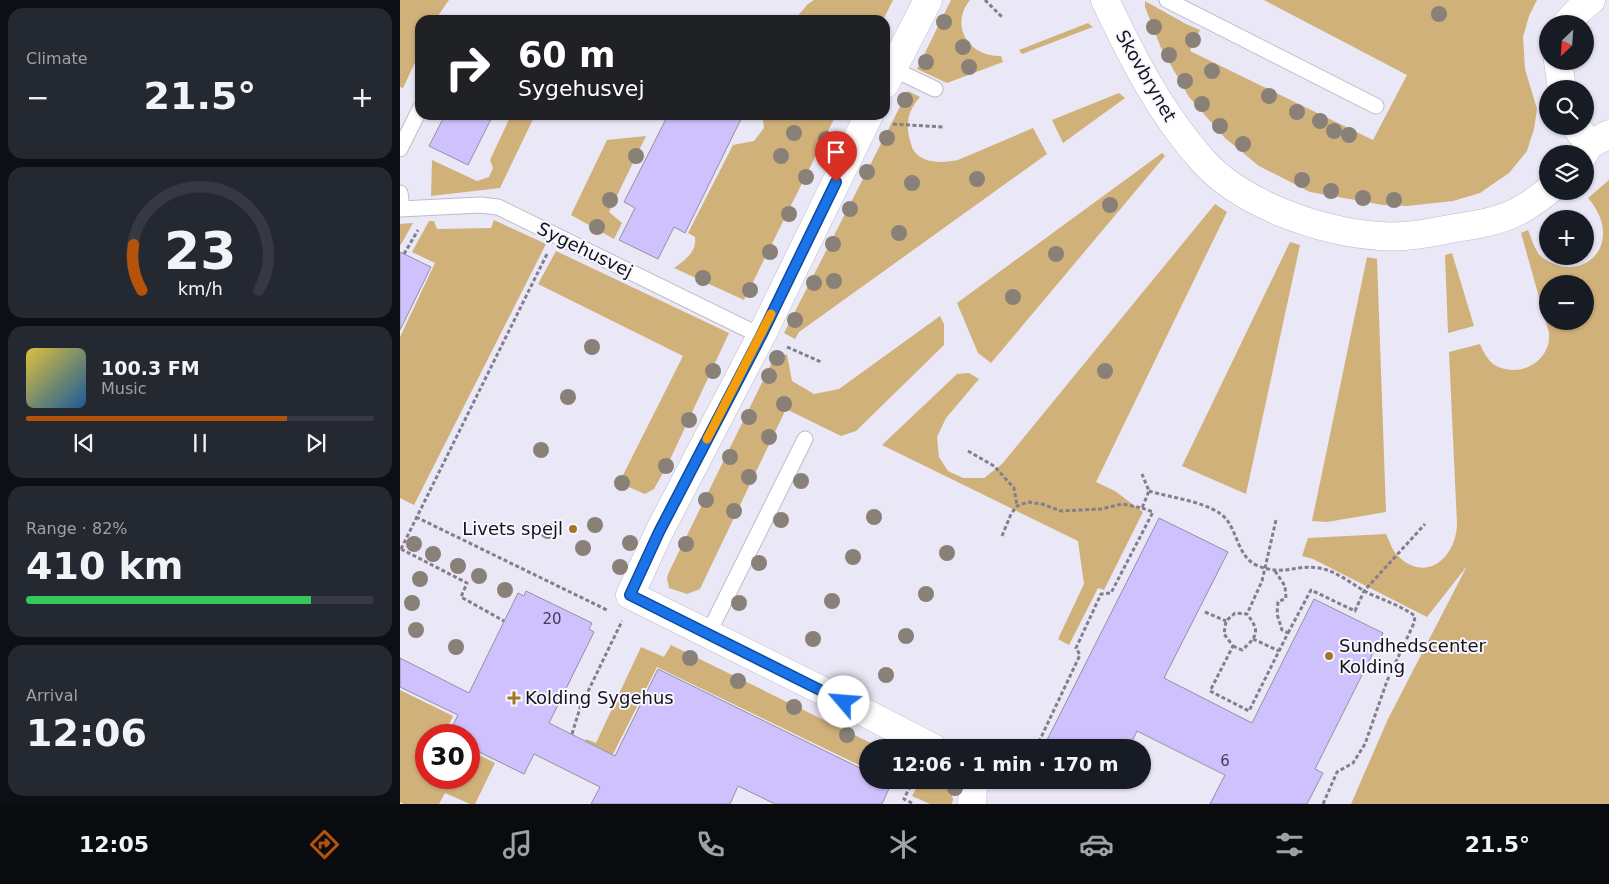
<!DOCTYPE html>
<meta charset="utf-8">
<style>
body{margin:0;font-family:"DejaVu Sans",sans-serif;background:#242831;color:#f1f3f6;height:100vh;display:flex;flex-direction:column;font-size:19px;white-space:nowrap}
*{box-sizing:border-box;margin:0}
p{font-size:16px;color:#9ea1a6}
.icon{flex:none;width:28px;height:28px;fill:none;stroke:currentColor;stroke-width:2;stroke-linecap:round;stroke-linejoin:round}
.map{position:relative;flex:1;overflow:hidden}
.drawer{display:flex;flex-direction:column;gap:8px;padding:8px;background:#0d0f14;width:400px}
.drawer>*{flex:none}
.guide{position:absolute;left:15px;top:15px;width:475px;height:105px;border-radius:15px;box-shadow:0 1px 4px #0004;background:#202124;color:#fff;overflow:hidden}
.needle{width:32px;rotate:205deg}
.buttons{position:absolute;left:1139px;top:15px;display:grid;gap:10px}
.buttons a{display:grid;place-items:center;width:55px;height:55px;border-radius:50%;background:#171b24;box-shadow:0 1px 4px #0004;font-size:25px}
.speed{position:absolute;left:15px;top:724px;display:flex;gap:10px;font-size:25px;font-weight:700;text-align:center}
.speed>*{display:grid;place-content:center;width:65px;height:65px;border-radius:50%;background:#171b24;box-shadow:0 1px 4px #0004;line-height:1}
.speed .limit{border:8px solid #d22;background:#fff;color:#111}
.pin{position:absolute;display:grid;place-items:center;width:42px;height:42px;color:#fff;margin:-51px -21px;border-radius:50% 50% 50% 0;rotate:-45deg;box-shadow:0 0 5px #0007}
.pin .icon{rotate:45deg}
.me{position:absolute;width:55px;margin:-28px;rotate:297deg;stroke-linejoin:round;filter:drop-shadow(0 0 4px #0008)}
.turn{display:flex;align-items:center;gap:18px;height:105px;padding:0 20px;font-size:22px}
.turn .icon{width:65px;height:65px;stroke-width:2.5}
.turn b{display:block;font-size:35px;line-height:42px}
.big{font-size:38px;font-weight:600;line-height:1.1}
.drawer .card{flex:1;display:flex;flex-direction:column;justify-content:center;gap:8px;min-width:0;padding:0 18px;border-radius:15px;background:#242831}
.drawer .dial{align-items:center;gap:0}
.dial svg{height:130px;overflow:visible;fill:none;stroke:#363941;stroke-width:7;stroke-linecap:round;text-anchor:middle}
.dial text{fill:#f1f3f6;stroke:none}
.song{display:flex;align-items:center;gap:15px}
.cover{width:60px;height:60px;border-radius:8px;background:linear-gradient(135deg,hsl(50 70% 55%),hsl(210 70% 35%))}
.played{height:5px;border-radius:2px;background:linear-gradient(90deg,#b45309 75%,#363941 75%)}
.keys{display:flex;justify-content:space-around;direction:ltr}
.heat{display:flex;justify-content:space-between;align-items:center;font-size:28px;direction:ltr}
.charge{height:8px;border-radius:4px;background:linear-gradient(90deg,#34c759 82%,#363941 0)}
.trip{position:absolute;left:459px;top:739px;width:292px;height:50px;border-radius:25px;background:#171b24;box-shadow:0 1px 4px #0004;font-weight:600;line-height:50px;text-align:center}
.dock{display:flex;height:80px;justify-content:space-around;align-items:center;background:#090b0e;color:#9ea1a6}
.dock .icon{width:35px;height:35px}
.dock .selected{color:#b45309}
.dock b{font-size:22px;color:#f1f3f6}
main{display:flex;flex:1;min-height:0}
.map>svg:first-child{display:block}
.green{fill:#d1b17a;fill-rule:evenodd}
.building{fill:#cfc0fe;stroke:#94919f}
.lines{fill:none;stroke-linecap:round;stroke-linejoin:round}
.lane-casing{stroke:#bebbca;stroke-width:17}
.street-casing{stroke:#bebbca;stroke-width:29}
.path{stroke:#827f8a;stroke-width:3;stroke-dasharray:4 2.5;stroke-linecap:butt}
.lane{stroke:#fff;stroke-width:15}
.street{stroke:#fff;stroke-width:28}
.tree{fill:#898078}
.route-casing{stroke:#114b97;stroke-width:12}
.route{stroke:#1a73e8;stroke-width:9}
.slow{stroke:#f59e0b;stroke-width:9}
.poi-dot{fill:#a07726;stroke:#f7f5ff;stroke-width:2}
.labels{text-anchor:middle;stroke-width:4;stroke-linejoin:round;paint-order:stroke}
.number-label{font-size:15px;fill:#433e52}
.street-label{font-size:18px;fill:#141318;stroke:#f7f5ff}
.poi-label{font-size:18px;fill:#141318;stroke:#f7f5ff;text-anchor:start}
</style>
<main>
<section class="drawer">
<div class="card"><p>Climate</p>
<div class="heat"><a>−</a><b class="big">21.5°</b><a>+</a></div>
</div>
<div class="card dial"><svg viewBox="0 0 100 80">
<path d="M14 69A42 42 0 1 1 86 69"/>
<path d="M14 69A42 42 0 0 1 9 41" stroke="#b45309"/>
<text x="50" y="56" font-size="32" font-weight="700">23</text>
<text x="50" y="72" font-size="11">km/h</text>
</svg></div>
<div class="card">
<div class="song"><i class="cover"></i><div><b>100.3 FM</b><p>Music</p></div></div>
<div class="played"></div>
<div class="keys"><svg class="icon" aria-label="previous" viewBox="0 0 24 24"><path d="M18 5L8 12l10 7zM5 5v14"/></svg><svg class="icon" aria-label="pause" viewBox="0 0 24 24"><path d="M8 5v14M16 5v14"/></svg><svg class="icon" aria-label="next" viewBox="0 0 24 24"><path d="M6 5l10 7-10 7zM19 5v14"/></svg></div>
</div>
<div class="card"><p>Range · 82%</p><b class="big">410 km</b><div class="charge"></div></div>
<div class="card"><p>Arrival</p><b class="big">12:06</b></div>
</section>
<div class="map">
<svg width="1209" height="804" viewBox="0 0 1209 804">
<rect width="100%" height="100%" fill="#eae7f6"/>
<path class="green" d="M0 0H49L35 20H20V52L3 88 0 87Z
M414 0H493L483 20H394L408 4Z
M551 0H570C549 26 569 57 601 56L603 62 547 83 517 69Z
M864 0H1137L1129 16 1123 37 1125 69 1137 109 1134 129 1127 151 1109 173 1080 193 1053 201 1007 206 983 205 910 192 859 166 825 138 789 97 761 48 745 7V1L786 24 800 30 790 51 973 140 1007 75Z
M688 23 693 27 622 54 619 50Z
M508 91 520 97C507 111 505 126 511 144 512 146 512 149 514 151 523 164 544 163 558 160L633 128 647 154 399 332 395 339 384 333Z
M719 93 725 98 663 143 652 120Z
M111 115H135L100 188 31 196 32 160 77 181 89 177 93 168 90 160Z
M362 115H436L344 300 274 268C285 260 297 252 295 237L288 233 333 145 354 141 364 128Z
M246 136 209 212 222 223 214 239 171 215 207 140Z
M762 153 765 156 591 363 578 353 557 303Z
M1209 180V804H951L988 719 1067 566 1027 617 913 559 902 556 908 538 986 534C989 540 992 550 997 555 1025 584 1056 559 1057 524L1049 352 1080 344C1083 351 1087 359 1093 364 1113 377 1141 368 1148 345 1149 342 1149 337 1149 333L1121 233 1128 230C1131 237 1133 245 1137 251 1140 257 1146 260 1152 263 1175 275 1204 260 1203 232 1203 220 1196 207 1188 198ZM1148 284H1185V321H1148Z
M815 204 827 212 696 482 715 491 743 512 704 590 698 588 669 645 658 639 684 584 678 541 482 445 557 374 569 373 579 379 546 418 537 437 539 457 548 471 563 478H584L602 464Z
M94 220 146 244 14 505 0 498V337L35 263 12 252 29 221H34L37 229 91 228Z
M13 223 0 246V224Z
M890 242 900 245 846 494 782 466Z
M156 251 329 333 268 464 254 489 245 494 219 483 283 356 138 284Z
M1052 253 1074 326 1048 333 1045 255Z
M967 257 977 259 986 512 927 522 912 521Z
M540 316 544 324V345L456 431 441 436 386 409 300 589 287 594 269 588 267 578 269 572 377 352 387 355 392 381 414 394 439 389Z
M271 645 479 747 468 748 467 769 257 667 206 768 179 755 186 739 196 743 241 647 264 657Z
M0 690 53 716 44 735H26V778H69V750L95 763 75 804H70L45 793 39 804H4L0 802Z
M521 780H547L553 799 552 804H530L512 796Z"/>
<path class="building" d="M45 115H93L68 165 29 146Z
M268 115H343L285 233 274 227 258 259 219 240 235 208 224 202Z
M0 252 31 267 0 330Z
M759 518 828 552 764 678 852 723 914 599 983 633 915 769 923 773 907 804H810L825 775 737 731 729 748H643Z
M126 591 192 623 189 629 194 632 149 723 215 756 258 669 468 772V780H483L491 784 482 804H375L338 786 330 804H191L200 787 134 754 124 774 69 747V735H48L58 715 0 687V658L69 693 118 593 124 596Z
M691 780H712L708 789Z"/>
<g class="lines">
<g class="lane-casing">
<path id="lane" d="M767 0 976 106
M493 69 535 89
M0 149 20 109
M0 193 2 209
M0 209 80 205 98 207 361 336
M308 634 405 439"/>
</g>
<g class="street-casing">
<path id="street" d="M705 0C732 57 760 113 803 161 843 205 921 232 980 236 1005 238 1030 233 1055 228 1076 225 1101 221 1120 210 1130 205 1139 198 1148 191
M1166 24 1178 11 1191 0
M1158 61 1162 89
M485 84 528 0
M469 115 361 336 259 532 230 595 429 694 533 748
M1176 126 1189 145
M1184 154 1189 145 1209 134
M571 780 573 788 572 804"/>
</g>
<path class="path" d="M585 0 603 18
M493 124 543 127
M4 254 18 230
M387 347 421 362
M568 451 594 466 614 488 617 506
M749 491C771 498 813 502 827 520 837 533 839 557 856 565 884 577 895 564 919 568 938 571 954 586 970 594 986 601 1001 606 1015 616L1014 623 987 681 965 744 953 763 937 772 923 804
M16 517 207 610
M602 536 611 514 617 506 628 502 642 504 661 511 701 509 722 504 742 508 749 491 742 474
M1 549 147 254
M1 549 67 583 61 597 104 621
M875 571 885 586 886 598 878 602 877 614 882 630 888 633 849 711 810 691 833 646 824 634 826 621 835 613 847 614 862 581 876 520
M805 612 826 621
M888 633 911 590 955 611 964 591 1025 524
M853 639 879 651
M833 646 842 650C858 636 860 631 847 614
M172 734 180 708 222 621
M636 748 680 655 676 648 701 594 711 593 753 512 742 508
M513 780 504 799 514 804
M619 783 621 780"/>
<use href="#lane" class="lane"/>
<use href="#street" class="street"/>
</g>
<g class="tree">
<circle cx="1039" cy="14" r="8"/>
<circle cx="544" cy="22" r="8"/>
<circle cx="754" cy="27" r="8"/>
<circle cx="793" cy="40" r="8"/>
<circle cx="563" cy="47" r="8"/>
<circle cx="769" cy="55" r="8"/>
<circle cx="526" cy="62" r="8"/>
<circle cx="569" cy="67" r="8"/>
<circle cx="812" cy="71" r="8"/>
<circle cx="785" cy="81" r="8"/>
<circle cx="869" cy="96" r="8"/>
<circle cx="505" cy="100" r="8"/>
<circle cx="802" cy="104" r="8"/>
<circle cx="897" cy="112" r="8"/>
<circle cx="920" cy="121" r="8"/>
<circle cx="820" cy="126" r="8"/>
<circle cx="934" cy="131" r="8"/>
<circle cx="394" cy="133" r="8"/>
<circle cx="949" cy="135" r="8"/>
<circle cx="487" cy="138" r="8"/>
<circle cx="426" cy="139" r="8"/>
<circle cx="843" cy="144" r="8"/>
<circle cx="236" cy="156" r="8"/>
<circle cx="381" cy="156" r="8"/>
<circle cx="467" cy="172" r="8"/>
<circle cx="406" cy="177" r="8"/>
<circle cx="577" cy="179" r="8"/>
<circle cx="902" cy="180" r="8"/>
<circle cx="512" cy="183" r="8"/>
<circle cx="931" cy="191" r="8"/>
<circle cx="963" cy="198" r="8"/>
<circle cx="210" cy="200" r="8"/>
<circle cx="994" cy="200" r="8"/>
<circle cx="710" cy="205" r="8"/>
<circle cx="450" cy="209" r="8"/>
<circle cx="389" cy="214" r="8"/>
<circle cx="197" cy="227" r="8"/>
<circle cx="499" cy="233" r="8"/>
<circle cx="433" cy="244" r="8"/>
<circle cx="370" cy="252" r="8"/>
<circle cx="656" cy="254" r="8"/>
<circle cx="303" cy="278" r="8"/>
<circle cx="434" cy="281" r="8"/>
<circle cx="414" cy="283" r="8"/>
<circle cx="350" cy="290" r="8"/>
<circle cx="613" cy="297" r="8"/>
<circle cx="395" cy="320" r="8"/>
<circle cx="192" cy="347" r="8"/>
<circle cx="377" cy="358" r="8"/>
<circle cx="313" cy="371" r="8"/>
<circle cx="705" cy="371" r="8"/>
<circle cx="369" cy="376" r="8"/>
<circle cx="168" cy="397" r="8"/>
<circle cx="384" cy="404" r="8"/>
<circle cx="349" cy="417" r="8"/>
<circle cx="289" cy="420" r="8"/>
<circle cx="369" cy="437" r="8"/>
<circle cx="141" cy="450" r="8"/>
<circle cx="330" cy="457" r="8"/>
<circle cx="266" cy="466" r="8"/>
<circle cx="349" cy="477" r="8"/>
<circle cx="401" cy="481" r="8"/>
<circle cx="222" cy="483" r="8"/>
<circle cx="306" cy="500" r="8"/>
<circle cx="334" cy="511" r="8"/>
<circle cx="474" cy="517" r="8"/>
<circle cx="381" cy="520" r="8"/>
<circle cx="195" cy="525" r="8"/>
<circle cx="148" cy="531" r="8"/>
<circle cx="230" cy="543" r="8"/>
<circle cx="14" cy="544" r="8"/>
<circle cx="286" cy="544" r="8"/>
<circle cx="183" cy="548" r="8"/>
<circle cx="547" cy="553" r="8"/>
<circle cx="33" cy="554" r="8"/>
<circle cx="453" cy="557" r="8"/>
<circle cx="359" cy="563" r="8"/>
<circle cx="58" cy="566" r="8"/>
<circle cx="220" cy="567" r="8"/>
<circle cx="79" cy="576" r="8"/>
<circle cx="20" cy="579" r="8"/>
<circle cx="105" cy="590" r="8"/>
<circle cx="526" cy="594" r="8"/>
<circle cx="432" cy="601" r="8"/>
<circle cx="12" cy="603" r="8"/>
<circle cx="339" cy="603" r="8"/>
<circle cx="16" cy="630" r="8"/>
<circle cx="506" cy="636" r="8"/>
<circle cx="413" cy="639" r="8"/>
<circle cx="56" cy="647" r="8"/>
<circle cx="290" cy="658" r="8"/>
<circle cx="486" cy="675" r="8"/>
<circle cx="338" cy="681" r="8"/>
<circle cx="394" cy="707" r="8"/>
<circle cx="447" cy="735" r="8"/>
<circle cx="555" cy="788" r="8"/>
</g>
<g class="lines">
<g class="route-casing">
<path id="route" d="M436 182 361 336 259 532 230 595 444 702"/>
</g>
<use href="#route" class="route"/>
<path class="slow" d="M307 439 371 314"/>
</g>
<g class="poi-dot">
<circle cx="173" cy="529" r="5"/>
<circle cx="929" cy="656" r="5"/>
<path d="M111.5 690.5h5v5h5v5h-5v5h-5v-5h-5v-5h5z"/>
</g>
<g class="labels">
<g class="number-label">
<text x="152" y="624">20</text>
<text x="825" y="766">6</text>
</g>
<g class="street-label">
<text transform="translate(746 76) rotate(60)" y="6">Skovbrynet</text>
<text transform="translate(185 250) rotate(26)" y="6">Sygehusvej</text>
</g>
<g class="poi-label">
<text x="163" y="535" text-anchor="end">Livets spejl</text>
<text x="939" y="652">Sundhedscenter<tspan x="939" dy="21">Kolding</tspan></text>
<text x="125" y="704">Kolding Sygehus</text>
</g>
</g>
</svg>
<div class="buttons">
<a><svg class="needle" viewBox="-14 -14 28 28"><path d="M0-13l5 13h-10z" fill="#e53935"/><path d="M0 13l5-13h-10z" fill="#9ea1a6"/></svg></a>
<a><svg class="icon" aria-label="search" viewBox="0 0 24 24"><circle cx="10" cy="10" r="6"/><path d="M15 15l6 6"/></svg></a>
<a><svg class="icon" aria-label="layers" viewBox="0 0 24 24"><path d="M12 4l9 5-9 5-9-5zM3 14l9 5 9-5"/></svg></a>
<a>+</a>
<a>−</a>
</div>
<div class="speed"><div class="limit">30</div></div>
<div class="pin" style="left:436px;top:182px;background:#d93025"><svg class="icon" aria-label="arrive" viewBox="0 0 24 24"><path d="M6 21V4h12l-3 4 3 4H6"/></svg></div>
<svg class="me" style="left:444px;top:702px" viewBox="-20 -20 40 40"><circle r="19" fill="#fff"/><path d="M0-13L10 11 0 6-10 11z" fill="#1a73e8"/></svg>
<div class="trip">12:06 · 1 min · 170 m</div>
<div class="guide">
<div class="turn"><svg class="icon" aria-label="right" viewBox="0 0 24 24"><path d="M7 20v-9h11M14 6l5 5-5 5"/></svg><div><b>60 m</b>Sygehusvej</div></div>
</div>
</div>
</main>
<nav class="dock">
<b>12:05</b>
<svg class="icon selected" aria-label="directions" viewBox="0 0 24 24"><path d="M12 3l9 9-9 9-9-9zM9 14v-3h6M13 9l2 2-2 2"/></svg>
<svg class="icon" aria-label="music" viewBox="0 0 24 24"><path d="M9 18V5l10-2v13"/><circle cx="6" cy="18" r="3"/><circle cx="16" cy="16" r="3"/></svg>
<svg class="icon" aria-label="phone" viewBox="0 0 24 24"><path d="M5 4h4l2 5-3 2q2 4 5 5l2-3 5 2v4C11 20 4 13 5 4z"/></svg>
<svg class="icon" aria-label="climate" viewBox="0 0 24 24"><path d="M12 3v18M4 7l16 10M4 17L20 7"/></svg>
<svg class="icon" aria-label="car" viewBox="0 0 24 24"><path d="M5 17H2v-5l4-1 3-4h7l3 4 3 1v5h-3M9 17h6M6 11h13"/><circle cx="7" cy="17" r="2"/><circle cx="17" cy="17" r="2"/></svg>
<svg class="icon" aria-label="filters" viewBox="0 0 24 24"><path d="M4 7h16M4 17h16"/><circle cx="9" cy="7" r="2"/><circle cx="15" cy="17" r="2"/></svg>
<b>21.5°</b>
</nav>
